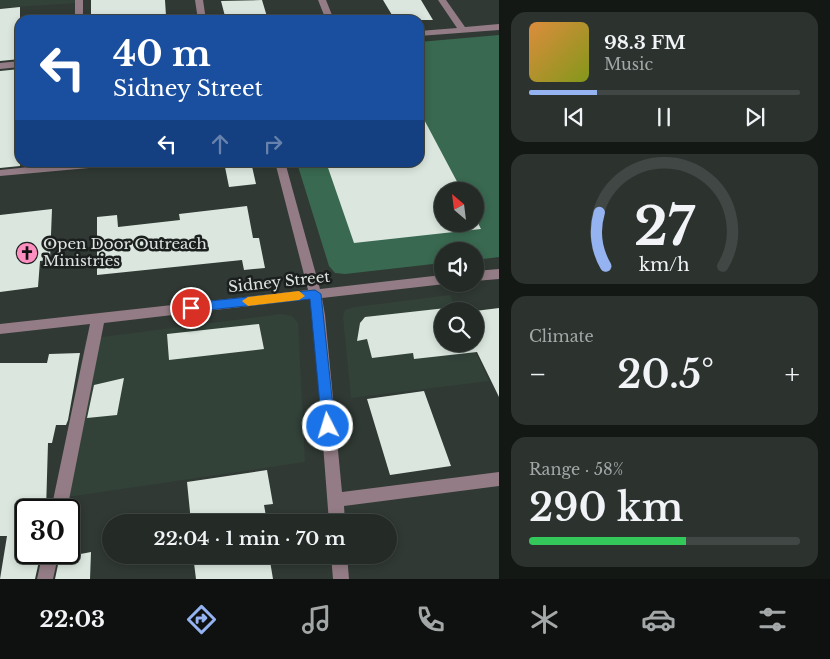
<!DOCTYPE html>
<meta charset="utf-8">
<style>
body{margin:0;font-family:"Libre Baskerville",serif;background:#2c332f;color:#f1f3f6;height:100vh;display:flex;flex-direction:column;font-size:19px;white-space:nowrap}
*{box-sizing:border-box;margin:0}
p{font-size:16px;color:#a3a7a7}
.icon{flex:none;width:28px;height:28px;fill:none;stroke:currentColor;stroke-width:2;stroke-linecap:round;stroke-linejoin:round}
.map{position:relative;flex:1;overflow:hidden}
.side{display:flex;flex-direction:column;gap:12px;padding:12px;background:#141815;width:331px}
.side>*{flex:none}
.guide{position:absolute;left:15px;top:15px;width:409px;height:152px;border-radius:15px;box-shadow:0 2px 8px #0003,0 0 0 1px #414744;background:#1a4fa0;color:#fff;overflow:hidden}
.needle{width:32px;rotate:332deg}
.controls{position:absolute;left:434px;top:182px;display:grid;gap:10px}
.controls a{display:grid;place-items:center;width:50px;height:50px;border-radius:50%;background:#242b27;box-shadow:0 2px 8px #0003,0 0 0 1px #414744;font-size:25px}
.speed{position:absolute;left:15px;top:499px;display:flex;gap:10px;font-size:25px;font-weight:700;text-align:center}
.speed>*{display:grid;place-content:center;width:65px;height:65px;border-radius:50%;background:#242b27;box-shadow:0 2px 8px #0003,0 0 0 1px #414744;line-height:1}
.speed .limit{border:2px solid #111;border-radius:8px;background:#fff;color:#111}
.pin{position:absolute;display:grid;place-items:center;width:42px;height:42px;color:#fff;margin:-21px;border:2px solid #fff;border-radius:50%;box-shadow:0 1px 5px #0007}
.me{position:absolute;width:55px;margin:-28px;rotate:355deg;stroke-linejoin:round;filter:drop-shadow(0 0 4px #0008)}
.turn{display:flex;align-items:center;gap:18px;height:105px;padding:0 15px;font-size:22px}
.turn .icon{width:65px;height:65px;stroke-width:2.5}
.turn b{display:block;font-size:35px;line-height:42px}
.lanes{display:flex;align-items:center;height:48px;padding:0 15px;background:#0003;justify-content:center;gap:25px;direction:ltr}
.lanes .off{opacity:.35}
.big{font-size:38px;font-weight:600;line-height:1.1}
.side .tile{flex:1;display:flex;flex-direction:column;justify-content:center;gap:8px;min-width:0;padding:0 18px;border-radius:15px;background:#2c332f}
.side .dial{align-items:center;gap:0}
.dial svg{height:130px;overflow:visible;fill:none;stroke:#414744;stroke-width:7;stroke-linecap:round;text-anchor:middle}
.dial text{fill:#f1f3f6;stroke:none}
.song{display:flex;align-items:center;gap:15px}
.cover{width:60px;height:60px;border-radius:8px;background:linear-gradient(135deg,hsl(30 70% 55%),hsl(70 70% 35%))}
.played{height:5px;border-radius:2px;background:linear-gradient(90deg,#95b2f1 25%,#414744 25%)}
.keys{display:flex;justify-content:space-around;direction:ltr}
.heat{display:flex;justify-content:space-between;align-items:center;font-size:28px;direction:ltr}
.charge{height:8px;border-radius:4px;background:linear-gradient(90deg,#34c759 58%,#414744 0)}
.trip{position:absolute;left:102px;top:514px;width:295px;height:50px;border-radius:25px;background:#242b27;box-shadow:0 2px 8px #0003,0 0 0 1px #414744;font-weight:600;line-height:50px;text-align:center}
.tab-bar{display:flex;height:80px;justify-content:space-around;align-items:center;background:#0e1110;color:#a3a7a7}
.tab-bar .icon{width:35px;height:35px}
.tab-bar .active{color:#95b2f1}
.tab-bar b{font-size:22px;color:#f1f3f6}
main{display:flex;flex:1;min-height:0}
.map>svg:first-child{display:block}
.built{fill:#324239}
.green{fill:#396950;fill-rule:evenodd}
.building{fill:#dae6de}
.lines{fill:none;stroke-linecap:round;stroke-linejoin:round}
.minor{fill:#937c85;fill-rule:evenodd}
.route{fill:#1a73e8;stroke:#114b97}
.slow{fill:#f59e0b}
.labels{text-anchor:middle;stroke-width:5;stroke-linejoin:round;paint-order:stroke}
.poi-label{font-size:15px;fill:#dee4e0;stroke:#1b1f1d;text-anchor:start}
.street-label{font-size:15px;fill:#dee4e0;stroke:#1b1f1d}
</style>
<main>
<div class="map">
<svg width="499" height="579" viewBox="0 0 499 579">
<rect width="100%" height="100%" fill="#303934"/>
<path class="built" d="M0 0H77V3L0 8Z
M450 295 457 311H442V344H472L489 381 351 398 343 317 345 310 355 307Z
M281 314 292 316 298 323 305 462 54 499 86 339Z"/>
<path class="green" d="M499 35V257L475 260V251H442V263L345 274 335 273 329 266 297 163 419 162V42ZM442 191H475V224H442Z"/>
<path class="building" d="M91 0H165L166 16 91 20Z
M262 0 268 20H226L221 1Z
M383 0H421L433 20H395Z
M20 7V59L0 61V9Z
M20 69V166L0 168V71Z
M419 110 462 191H442V224H475V217L481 229 354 243 326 162H419Z
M224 162H251L256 184 229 187Z
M247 206 253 238H259L265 268 244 270 242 260 97 275V217L117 215 118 227 180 220 179 214Z
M52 209 50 260 40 261 38 287 0 292V215Z
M455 307 457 311H442V344H475V311L499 308V397L477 352 414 359 413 353 372 358 367 339 357 341 360 323 365 317Z
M259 324 264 349 169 360 167 334Z
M80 353 68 420 66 425H56L52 443H48L46 510H26V562L39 561 35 579H0L7 536H0V363H47L49 354Z
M124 378 117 415 87 418 94 385Z
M424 391 451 466 390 475 367 399Z
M267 470 273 504 264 505 267 522H191L187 482Z
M91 552 90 579H55L59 560H69L70 556Z
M193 555H269L273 579H196Z"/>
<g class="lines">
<path class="minor" d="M75 0H83V20H75Z
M195 0H203L206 20H198Z
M318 0H326L334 20H326Z
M438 0H446L465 27 499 24V30L419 36V31L457 28Z
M20 61V67L0 69V63Z
M79 162H127L122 165 0 176V170Z
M275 162H285L320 289 442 275V284H445L322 298 325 315 342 492 499 472V486L344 506 345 522H329L313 315 310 299 104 323 67 510H51L90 324 0 334V324L308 290Z
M499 269V279L475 281V271Z
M43 552H59L53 579H37Z
M331 555H347L349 579H333Z"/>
</g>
<path class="route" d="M315 290 321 294 335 426 333 430 328 432 324 430 322 426 310 299 191 312 185 308 191 303Z"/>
<path class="slow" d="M299 291 305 296 299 300 248 306 242 301 248 297Z"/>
<defs>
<g id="church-disc" transform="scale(1.125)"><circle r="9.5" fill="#fd8ec0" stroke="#1b1f1d"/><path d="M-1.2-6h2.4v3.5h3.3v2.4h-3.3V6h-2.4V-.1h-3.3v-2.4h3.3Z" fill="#111"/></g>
</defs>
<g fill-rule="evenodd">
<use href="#church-disc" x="27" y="253"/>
</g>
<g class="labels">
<g class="poi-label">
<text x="43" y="249">Open Door Outreach<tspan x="43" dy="17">Ministries</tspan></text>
</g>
<g class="street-label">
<text transform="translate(279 282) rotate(-6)" y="5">Sidney Street</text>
</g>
</g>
</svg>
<div class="controls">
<a><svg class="needle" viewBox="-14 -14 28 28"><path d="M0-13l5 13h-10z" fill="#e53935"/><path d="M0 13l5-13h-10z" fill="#a3a7a7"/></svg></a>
<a><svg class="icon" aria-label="sound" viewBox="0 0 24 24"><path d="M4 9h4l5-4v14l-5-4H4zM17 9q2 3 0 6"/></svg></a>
<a><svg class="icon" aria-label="search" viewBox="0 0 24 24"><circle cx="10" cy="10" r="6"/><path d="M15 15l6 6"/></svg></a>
</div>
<div class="speed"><div class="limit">30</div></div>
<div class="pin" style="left:191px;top:308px;background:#d93025"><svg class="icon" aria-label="arrive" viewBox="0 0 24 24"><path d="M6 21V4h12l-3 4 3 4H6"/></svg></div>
<svg class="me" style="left:328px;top:426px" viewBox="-20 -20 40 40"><circle r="17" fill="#1a73e8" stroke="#fff" stroke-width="3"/><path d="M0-11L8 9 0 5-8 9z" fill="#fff"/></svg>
<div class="trip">22:04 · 1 min · 70 m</div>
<div class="guide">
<div class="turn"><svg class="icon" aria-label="left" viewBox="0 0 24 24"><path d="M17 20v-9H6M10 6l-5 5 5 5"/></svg><div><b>40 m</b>Sidney Street</div></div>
<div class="lanes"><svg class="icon" aria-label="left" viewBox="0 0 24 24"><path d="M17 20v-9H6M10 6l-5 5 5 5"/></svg><svg class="icon off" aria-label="ahead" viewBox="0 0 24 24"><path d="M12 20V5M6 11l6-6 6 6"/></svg><svg class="icon off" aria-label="right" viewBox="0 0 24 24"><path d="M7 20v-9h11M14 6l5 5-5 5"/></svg></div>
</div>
</div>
<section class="side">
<div class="tile">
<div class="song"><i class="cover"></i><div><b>98.3 FM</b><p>Music</p></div></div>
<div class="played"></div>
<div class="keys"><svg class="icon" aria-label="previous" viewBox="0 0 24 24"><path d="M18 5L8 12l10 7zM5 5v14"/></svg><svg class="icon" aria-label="pause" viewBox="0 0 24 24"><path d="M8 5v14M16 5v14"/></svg><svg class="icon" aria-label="next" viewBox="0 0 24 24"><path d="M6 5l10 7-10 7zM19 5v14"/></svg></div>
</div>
<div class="tile dial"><svg viewBox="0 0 100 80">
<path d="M14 69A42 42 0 1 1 86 69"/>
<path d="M14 69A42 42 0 0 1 10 36" stroke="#95b2f1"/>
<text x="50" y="56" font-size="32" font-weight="700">27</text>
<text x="50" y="72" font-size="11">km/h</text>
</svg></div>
<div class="tile"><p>Climate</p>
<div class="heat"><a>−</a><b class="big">20.5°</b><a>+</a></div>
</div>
<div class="tile"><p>Range · 58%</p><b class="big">290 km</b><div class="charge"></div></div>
</section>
</main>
<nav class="tab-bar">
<b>22:03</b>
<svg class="icon active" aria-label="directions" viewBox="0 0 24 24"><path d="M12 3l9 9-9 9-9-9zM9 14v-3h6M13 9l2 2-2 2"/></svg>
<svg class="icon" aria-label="music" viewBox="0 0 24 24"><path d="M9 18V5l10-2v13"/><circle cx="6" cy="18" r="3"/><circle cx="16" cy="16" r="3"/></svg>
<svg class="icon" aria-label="phone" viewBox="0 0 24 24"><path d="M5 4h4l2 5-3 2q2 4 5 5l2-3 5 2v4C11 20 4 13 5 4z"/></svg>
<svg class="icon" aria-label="climate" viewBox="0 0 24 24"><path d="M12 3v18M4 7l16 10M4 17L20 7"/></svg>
<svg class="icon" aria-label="car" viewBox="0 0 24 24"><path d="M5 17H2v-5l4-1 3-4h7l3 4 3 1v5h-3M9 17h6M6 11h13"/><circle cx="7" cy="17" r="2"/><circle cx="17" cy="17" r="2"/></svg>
<svg class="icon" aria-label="filters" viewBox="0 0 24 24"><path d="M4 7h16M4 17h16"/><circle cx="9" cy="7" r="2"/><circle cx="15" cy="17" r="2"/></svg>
</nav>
